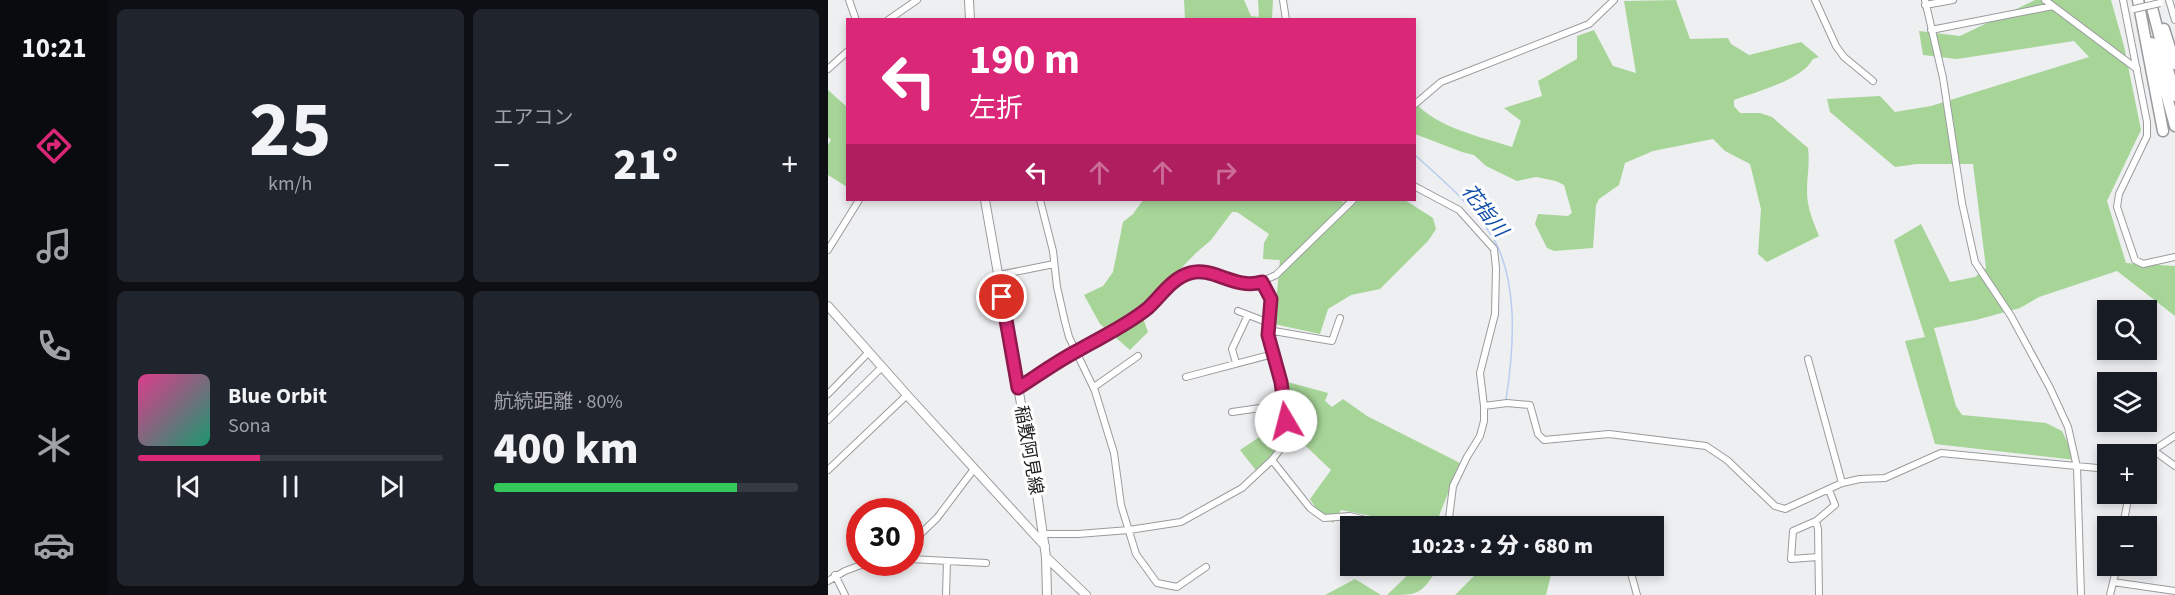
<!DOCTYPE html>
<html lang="ja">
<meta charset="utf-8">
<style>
body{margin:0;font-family:"Source Sans 3","Noto Sans JP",sans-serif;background:#20242c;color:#f1f3f6;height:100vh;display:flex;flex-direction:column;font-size:22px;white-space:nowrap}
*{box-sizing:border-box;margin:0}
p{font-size:20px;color:#9ea1a6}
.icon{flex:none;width:33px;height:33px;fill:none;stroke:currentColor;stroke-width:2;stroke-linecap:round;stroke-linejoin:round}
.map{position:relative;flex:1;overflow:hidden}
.details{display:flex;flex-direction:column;gap:9px;padding:9px;background:#0d0f14;width:720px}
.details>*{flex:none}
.top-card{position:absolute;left:18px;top:18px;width:570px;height:183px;border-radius:0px;box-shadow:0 3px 9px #0003;background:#db2777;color:#fff;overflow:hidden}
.tools{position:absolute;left:1269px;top:300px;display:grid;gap:12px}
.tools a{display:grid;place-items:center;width:60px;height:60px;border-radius:0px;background:#171b24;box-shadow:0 3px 9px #0003;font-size:30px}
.speed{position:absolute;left:18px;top:498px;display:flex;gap:12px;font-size:30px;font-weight:700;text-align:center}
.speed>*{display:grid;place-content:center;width:78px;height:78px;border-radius:50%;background:#171b24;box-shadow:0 3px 9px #0003;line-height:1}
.speed .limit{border:9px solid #d22;background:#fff;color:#111}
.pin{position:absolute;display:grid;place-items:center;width:51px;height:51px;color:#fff;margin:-26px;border:3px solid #fff;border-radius:50%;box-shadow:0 2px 6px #0007}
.me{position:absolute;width:66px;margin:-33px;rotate:352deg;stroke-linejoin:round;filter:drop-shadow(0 0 4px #0008)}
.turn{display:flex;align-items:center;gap:21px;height:126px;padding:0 24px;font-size:27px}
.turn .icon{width:78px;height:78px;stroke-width:2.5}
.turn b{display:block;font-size:42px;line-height:51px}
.lanes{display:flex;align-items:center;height:57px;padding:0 24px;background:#0003;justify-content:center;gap:30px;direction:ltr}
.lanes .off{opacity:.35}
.big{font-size:45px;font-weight:800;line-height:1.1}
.details .tile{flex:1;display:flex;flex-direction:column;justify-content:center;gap:9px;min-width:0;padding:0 21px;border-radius:9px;background:#20242c}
.details .dial{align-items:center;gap:0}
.dial b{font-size:78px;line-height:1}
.song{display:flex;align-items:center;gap:18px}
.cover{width:72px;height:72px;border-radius:9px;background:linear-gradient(135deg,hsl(330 70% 55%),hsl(160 70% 35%))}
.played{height:6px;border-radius:3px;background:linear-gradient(90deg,#db2777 40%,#363941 40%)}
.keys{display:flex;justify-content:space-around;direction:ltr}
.heat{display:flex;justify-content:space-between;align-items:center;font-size:33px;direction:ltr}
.charge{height:9px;border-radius:4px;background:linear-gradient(90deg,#34c759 80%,#363941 0)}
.details .tiles{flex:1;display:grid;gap:9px;grid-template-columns:repeat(2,1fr)}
.trip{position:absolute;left:512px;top:516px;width:324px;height:60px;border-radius:0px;background:#171b24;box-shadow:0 3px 9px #0003;font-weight:800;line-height:60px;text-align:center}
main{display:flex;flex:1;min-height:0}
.tabs{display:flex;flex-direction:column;width:108px;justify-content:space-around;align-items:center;background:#090b0e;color:#9ea1a6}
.tabs .icon{width:42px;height:42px}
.tabs .current{color:#db2777}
.tabs b{font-size:27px;color:#f1f3f6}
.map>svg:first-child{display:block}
.green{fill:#a7d598}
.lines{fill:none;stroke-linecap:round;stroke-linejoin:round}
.stream{stroke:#b8cdef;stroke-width:1.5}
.street-casing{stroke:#9a9b9d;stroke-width:8}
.secondary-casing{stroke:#9a9b9d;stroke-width:10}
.highway-casing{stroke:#9a9b9d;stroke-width:13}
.street{stroke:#fff;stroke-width:6}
.secondary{stroke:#fff;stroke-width:8}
.highway{stroke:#fff;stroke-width:10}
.street-bridge-casing{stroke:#9a9b9d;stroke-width:8;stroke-linecap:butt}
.street-bridge{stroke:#fff;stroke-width:6}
.route-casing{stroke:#8e194d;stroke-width:15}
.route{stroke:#db2777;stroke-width:10}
.labels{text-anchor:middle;stroke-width:6;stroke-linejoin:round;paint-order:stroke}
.street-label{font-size:18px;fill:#1d1d1e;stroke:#fff}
.water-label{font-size:20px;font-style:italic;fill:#104eaa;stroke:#fff}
</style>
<main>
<nav class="tabs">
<b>10:21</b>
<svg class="icon current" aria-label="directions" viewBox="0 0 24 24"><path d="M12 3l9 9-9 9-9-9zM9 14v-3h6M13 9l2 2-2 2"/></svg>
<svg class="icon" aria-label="music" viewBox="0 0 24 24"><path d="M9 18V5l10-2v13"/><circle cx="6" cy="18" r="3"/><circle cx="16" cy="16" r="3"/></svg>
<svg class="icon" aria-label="phone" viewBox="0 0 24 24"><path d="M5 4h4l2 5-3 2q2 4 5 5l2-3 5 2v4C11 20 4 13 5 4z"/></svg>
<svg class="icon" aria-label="climate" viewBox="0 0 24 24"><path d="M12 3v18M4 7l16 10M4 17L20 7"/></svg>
<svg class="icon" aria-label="car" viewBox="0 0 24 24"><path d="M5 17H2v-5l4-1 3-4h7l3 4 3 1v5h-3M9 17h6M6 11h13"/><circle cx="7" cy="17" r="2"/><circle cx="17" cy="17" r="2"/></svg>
</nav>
<section class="details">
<div class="tiles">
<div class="tile dial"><b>25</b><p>km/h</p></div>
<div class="tile"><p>エアコン</p>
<div class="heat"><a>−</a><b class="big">21°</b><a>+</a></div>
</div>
<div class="tile">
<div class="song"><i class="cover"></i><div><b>Blue Orbit</b><p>Sona</p></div></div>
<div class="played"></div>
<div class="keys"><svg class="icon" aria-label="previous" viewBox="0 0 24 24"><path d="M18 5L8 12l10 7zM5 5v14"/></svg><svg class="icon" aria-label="pause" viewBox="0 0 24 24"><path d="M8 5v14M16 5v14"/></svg><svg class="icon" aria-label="next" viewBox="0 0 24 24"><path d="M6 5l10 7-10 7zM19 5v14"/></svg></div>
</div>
<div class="tile"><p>航続距離 · 80%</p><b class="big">400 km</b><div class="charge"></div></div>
</div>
</section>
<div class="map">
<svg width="1347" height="595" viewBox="0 0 1347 595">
<rect width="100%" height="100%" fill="#eeeff1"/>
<path class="green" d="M356 0H416L423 16 431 17 430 0H445L444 19H357Z
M848 0 862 39 900 38 903 44 921 55 973 42 991 57 985 59C974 80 928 92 906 100V106L912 113H932L944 117 980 148C982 163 979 176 979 191 979 208 985 221 991 236L939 262 930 254 933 209 922 164 897 151 885 139 825 151 797 163 791 185 771 199 768 205 765 248 726 251 719 248 707 224 710 214 740 216 744 213 736 185 728 181 708 177 689 181 658 166 646 155 634 152 587 134 586 102C612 129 651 136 684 147L693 121 676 108 714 96 710 81 749 59V36L766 30 785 66 808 73 796 1Z
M1207 0H1283L1296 46 1313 130 1279 201 1298 263 1347 266V316L1289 271 1211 297 1192 308 1148 320 1106 328 1128 406 1134 415 1218 423 1234 431 1248 460 1107 444 1077 341 1097 337 1066 240 1093 224 1122 282 1147 277 1158 268 1145 164H1089L1067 167 1002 112 999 99 1052 96 1067 112 1103 106 1261 57 1246 41 1129 59 1095 55 1091 31 1132 36Z
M0 90 19 107V187L0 175V145L3 140 0 137Z
M315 200H511L515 202 520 200H577L605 218 608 229 600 241 552 289 523 295 500 309 492 334 446 324 452 260 435 259 436 243 441 234 409 212H404L383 240 368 253 312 310 320 332 302 350 272 324 256 295 275 286 285 272 295 222 305 214Z
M456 381 500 393 497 401 504 407 515 399 539 416 632 463 607 526H573L549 517 513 510 505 523 489 510 482 499 503 470 464 433 430 473 412 450 458 419Z
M589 566H612C592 594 594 595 559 595Z
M656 566H738L723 575 718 595H627Z
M527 579 553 595H497Z"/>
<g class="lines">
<path class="stream" d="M586 154C612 178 640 201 660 230 692 275 686 348 678 400"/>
<g class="street-casing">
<path id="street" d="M21 0 28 20
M455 0 458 20
M987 0 1008 46 1016 57 1045 81
M1097 0 1115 78 1134 203 1147 262 1183 316 1222 388 1240 427 1249 467 1253 595
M1217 0 1309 69
M1295 0 1319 122V136L1291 194 1289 207 1307 260 1315 264 1347 257
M1341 0 1347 20
M1097 5 1125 0
M60 20 89 0
M1103 30 1225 6
M0 69 20 51
M586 105 613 82 761 24 786 0
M586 186 631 210 666 249 668 268 667 314 652 373 656 406V421L652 436 639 457 625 486 620 526
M212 200 225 251 229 287 237 322 241 337 267 391 286 453 293 505 308 554 329 583 349 587 378 567
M0 250 31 200
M171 275 226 264
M434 282 443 299 440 330 504 341 512 318
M410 311 441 323
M248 351 302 322 325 303 352 276 359 274 373 272 407 283 419 284 430 283 448 275 525 200
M980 359 1014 483
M408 363 404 349 420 315
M358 377 445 354
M266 387 310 356
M0 394 41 352
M656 406 679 403 702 405 710 434 716 440 781 434 878 446 899 460 947 506 957 509 1014 483 1032 479 1057 478 1113 453 1280 469
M404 412 454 405
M0 420 54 367
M1325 450 1347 466
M1318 455 1347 436
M444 460 482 508 496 518 522 516 560 526
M0 470 79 395
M988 521 990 529 991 595
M1295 526 1301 494
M215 534H250L301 530 353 522 414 488 444 460 461 438 454 405 453 382 440 330
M82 544 109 518 146 469
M990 557 963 559 965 531 988 521 1007 505 1001 490
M82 559 158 563
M801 566 809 595
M518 568 522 557
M7 575 17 595
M0 581 17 571 41 562
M1285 582 1347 591
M118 595 119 561
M1282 595 1289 566"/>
</g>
<g class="secondary-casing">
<path id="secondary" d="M141 0 142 20
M157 200 210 500 218 557 219 595
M0 306 79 395 217 546
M190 388 248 351
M218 557 258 595"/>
</g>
<g class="highway-casing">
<path id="highway" d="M1310 0 1335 131
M1322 0 1347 96
M1336 29 1347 64
M1324 43 1347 126"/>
</g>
<use href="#street" class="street"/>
<use href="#secondary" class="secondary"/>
<use href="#highway" class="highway"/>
<g class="street-bridge-casing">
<path id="street-bridge" d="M1306 9 1332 3"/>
</g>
<use href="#street-bridge" class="street-bridge"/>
</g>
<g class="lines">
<g class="route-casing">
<path id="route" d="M174 297 190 388C209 376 228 362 249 351 273 337 298 326 320 308 333 296 344 278 362 273 385 266 406 290 434 282L443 299 440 335 453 382 458 421"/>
</g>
<use href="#route" class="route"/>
</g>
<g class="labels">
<g class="street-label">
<text transform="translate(201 450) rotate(80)" y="6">稲敷阿見線</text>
</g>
<g class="water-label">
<text transform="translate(657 210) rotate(52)" y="7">花指川</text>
</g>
</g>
</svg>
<div class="tools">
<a><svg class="icon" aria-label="search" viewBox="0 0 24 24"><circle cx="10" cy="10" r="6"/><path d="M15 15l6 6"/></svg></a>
<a><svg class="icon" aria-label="layers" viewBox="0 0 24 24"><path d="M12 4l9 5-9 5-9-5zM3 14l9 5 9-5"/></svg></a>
<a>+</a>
<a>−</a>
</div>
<div class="speed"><div class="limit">30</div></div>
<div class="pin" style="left:174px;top:297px;background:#d93025"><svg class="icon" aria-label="arrive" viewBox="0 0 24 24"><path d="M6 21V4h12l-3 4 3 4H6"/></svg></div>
<svg class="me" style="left:458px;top:421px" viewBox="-20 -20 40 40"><circle r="19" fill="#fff"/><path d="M0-13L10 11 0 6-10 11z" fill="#db2777"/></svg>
<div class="trip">10:23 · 2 分 · 680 m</div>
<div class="top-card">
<div class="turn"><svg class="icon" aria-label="left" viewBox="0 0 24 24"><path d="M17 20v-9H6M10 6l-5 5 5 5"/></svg><div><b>190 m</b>左折</div></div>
<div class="lanes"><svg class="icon" aria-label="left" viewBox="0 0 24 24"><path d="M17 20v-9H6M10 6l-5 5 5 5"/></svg><svg class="icon off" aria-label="ahead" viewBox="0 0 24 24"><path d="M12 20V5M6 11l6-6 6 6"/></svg><svg class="icon off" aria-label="ahead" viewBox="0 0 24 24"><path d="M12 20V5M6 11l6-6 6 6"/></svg><svg class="icon off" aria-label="right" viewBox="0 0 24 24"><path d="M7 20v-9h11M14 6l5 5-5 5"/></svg></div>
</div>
</div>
</main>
